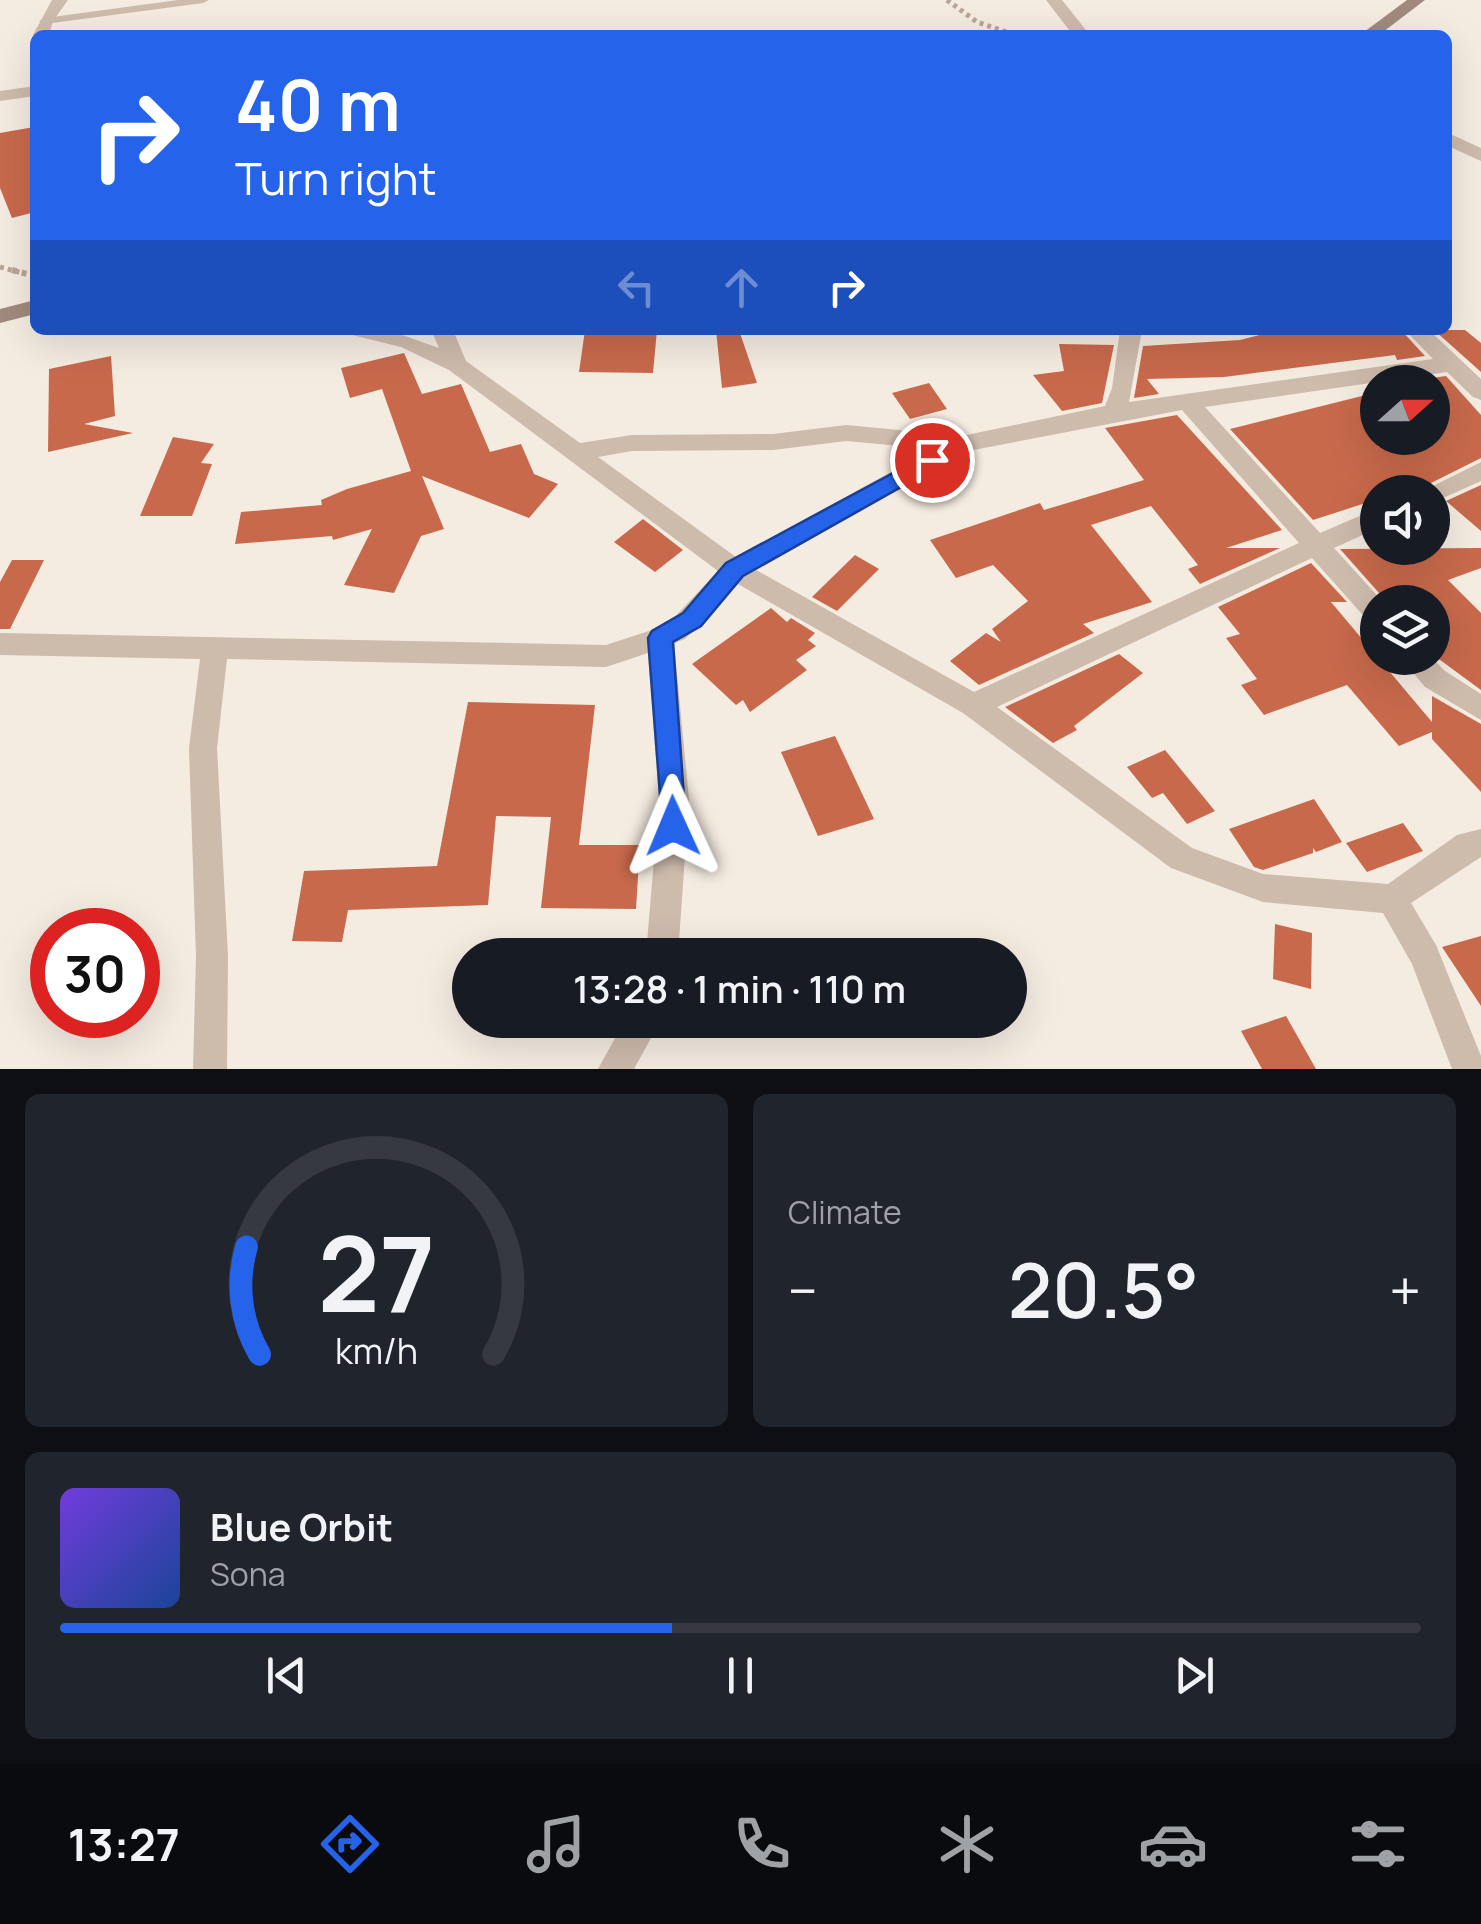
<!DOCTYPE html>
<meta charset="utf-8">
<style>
body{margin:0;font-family:Manrope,sans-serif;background:#20242c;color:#f1f3f6;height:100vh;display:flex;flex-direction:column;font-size:38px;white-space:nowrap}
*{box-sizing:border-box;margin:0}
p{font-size:32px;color:#9ea1a6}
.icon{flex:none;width:55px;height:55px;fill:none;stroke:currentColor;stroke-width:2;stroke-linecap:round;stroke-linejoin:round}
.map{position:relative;height:1069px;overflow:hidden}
.panel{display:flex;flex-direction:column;gap:25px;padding:25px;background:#0d0f14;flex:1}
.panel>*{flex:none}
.banner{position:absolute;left:30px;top:30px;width:1422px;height:305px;border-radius:15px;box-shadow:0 10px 40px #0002;background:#2563eb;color:#fff;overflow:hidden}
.needle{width:65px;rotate:69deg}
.fabs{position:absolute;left:1360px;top:365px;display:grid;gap:20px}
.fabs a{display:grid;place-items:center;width:90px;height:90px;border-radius:50%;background:#171b24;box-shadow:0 10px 40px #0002;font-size:50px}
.speed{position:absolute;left:30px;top:908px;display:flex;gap:20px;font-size:50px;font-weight:700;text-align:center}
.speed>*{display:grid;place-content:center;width:130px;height:130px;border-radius:50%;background:#171b24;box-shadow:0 10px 40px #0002;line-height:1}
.speed .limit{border:15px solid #d22;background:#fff;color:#111}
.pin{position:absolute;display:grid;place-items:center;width:85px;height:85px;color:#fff;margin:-42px;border:5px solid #fff;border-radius:50%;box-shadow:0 2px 10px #0007}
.me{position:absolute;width:110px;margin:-55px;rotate:359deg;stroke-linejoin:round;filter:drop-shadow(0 0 8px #0008)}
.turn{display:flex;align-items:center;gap:35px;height:210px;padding:0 40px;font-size:45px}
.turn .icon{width:130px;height:130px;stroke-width:2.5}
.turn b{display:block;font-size:70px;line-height:85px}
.lanes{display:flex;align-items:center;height:95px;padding:0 40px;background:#0003;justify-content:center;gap:50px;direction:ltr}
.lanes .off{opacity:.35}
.big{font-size:75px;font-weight:600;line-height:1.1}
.panel .card{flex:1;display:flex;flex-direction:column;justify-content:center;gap:15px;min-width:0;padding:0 35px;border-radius:15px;background:#20242c}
.panel .dial{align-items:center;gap:0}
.dial svg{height:260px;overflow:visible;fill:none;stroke:#363941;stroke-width:7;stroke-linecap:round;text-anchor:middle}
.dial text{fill:#f1f3f6;stroke:none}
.song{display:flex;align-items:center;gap:30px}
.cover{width:120px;height:120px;border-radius:15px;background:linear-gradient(135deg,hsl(260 70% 55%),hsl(220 70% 35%))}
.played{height:10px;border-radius:5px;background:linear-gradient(90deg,#2563eb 45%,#363941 45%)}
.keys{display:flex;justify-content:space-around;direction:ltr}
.heat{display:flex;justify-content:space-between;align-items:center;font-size:55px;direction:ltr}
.panel .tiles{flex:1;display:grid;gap:25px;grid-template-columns:1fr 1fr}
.card:last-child{grid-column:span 2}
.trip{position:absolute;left:452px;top:938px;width:575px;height:100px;border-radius:50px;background:#171b24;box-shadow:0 10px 40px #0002;font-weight:600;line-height:100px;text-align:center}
.tabs{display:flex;height:160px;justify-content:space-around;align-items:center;background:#090b0e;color:#9ea1a6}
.tabs .icon{width:70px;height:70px}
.tabs .current{color:#2563eb}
.tabs b{font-size:45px;color:#f1f3f6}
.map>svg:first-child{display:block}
.building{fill:#c8694b}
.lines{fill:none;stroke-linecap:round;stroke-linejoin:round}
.path-far1{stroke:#b9a596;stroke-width:5;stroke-dasharray:4 4;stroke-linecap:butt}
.path{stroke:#b9a596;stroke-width:6;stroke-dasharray:5 5;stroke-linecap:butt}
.lane{fill:#cdbbac;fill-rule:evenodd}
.street{fill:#cdbbac;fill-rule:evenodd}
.secondary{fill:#a18a7d;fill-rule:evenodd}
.route{fill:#2563eb;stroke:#184099;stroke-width:2.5}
</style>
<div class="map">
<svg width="1481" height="1069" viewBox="0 0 1481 1069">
<rect width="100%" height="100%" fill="#f4ebe1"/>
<path class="building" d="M34 127 35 212 12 218 0 188V133Z
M585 330H657L653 373 579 372Z
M716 330H739L757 383 722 388Z
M1279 330 1311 334 1401 330 1425 356 1397 360 1395 355 1224 377 1147 379 1159 394 1134 398 1143 346 1240 340Z
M1434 330H1465L1481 343V372Z
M1059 344 1114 345 1102 403 1062 411 1033 375 1064 371Z
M404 353 422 394 461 384 490 452 521 444 534 474 558 484 529 518 422 476 444 529 421 536 394 593 344 585 372 529 333 540 332 536 235 544 241 512 322 505 321 500 347 489 411 471 382 389 350 398 341 368Z
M111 356 115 416 84 424 133 433 48 452 49 369Z
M1446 376 1481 415V458L1427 485 1378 492V499L1313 520 1230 429 1378 392V447L1408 438H1432V378Z
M929 383 947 409 910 419 892 393Z
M1177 415 1282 530 1226 548H1280L1200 584 1188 569 1198 565 1151 506 1091 525 1152 602 1083 624 1094 633 979 685 950 661 986 633 1001 642 992 629 1028 601 993 565 956 578 930 540 1040 503 1044 510 1144 480 1105 428Z
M173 437 214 444 201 463 212 464 192 516H140Z
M1481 485V531L1446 501Z
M643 519 683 550 655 572 614 542Z
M1481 548V568L1448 580 1481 613V690L1432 654V602H1387L1340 549Z
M855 555 879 569 837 611 812 597Z
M12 560H44L10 629H0V582Z
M1311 563 1347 602H1331L1432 722V696L1481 724V792L1432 739V732L1399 746 1347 685 1264 715 1241 685 1257 679 1226 638 1240 634 1218 607Z
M771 608 787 622 791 618 815 633 808 640 816 646 796 660 807 670 750 712 743 700 736 705 692 664Z
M1119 654 1143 673 1074 726 1077 730 1053 743 1005 707Z
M468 702 595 705 579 845H640L636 909 541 908 551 817 496 816 488 905 348 910 342 942 292 941 304 871 437 866Z
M835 736 874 819 818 836 781 752Z
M1165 750 1215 811 1187 824 1163 793 1152 798 1127 767Z
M1314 799 1342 842 1316 852 1313 848V853L1263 870 1254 867 1229 829Z
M1403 823 1423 851 1367 872 1346 843Z
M1275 924 1312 933 1311 989 1273 979Z
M1481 936V1006L1442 947Z
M1286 1016 1316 1069H1262L1241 1031Z"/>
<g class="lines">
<path class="path-far1" d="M947 0 977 22 1015 35
M0 267 22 273"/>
<path class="path" d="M12 270 35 276"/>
<path class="lane" d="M178 0H209L203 3 45 24 39 21 45 18Z"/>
<path class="street" d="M52 0H68L53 21 49 35H35V38L33 35Z
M1046 0H1062L1090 35H1073Z
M35 86V96L0 101V91Z
M1448 133 1481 148V161L1448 146Z
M349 330H388L439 348 431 330H453L466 361 580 443 632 435 773 434 846 425 962 436 1105 406 1112 388 1120 330H1142L1129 402 1433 359 1405 330H1429L1481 379V400L1473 397 1447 372 1205 407 1320 533 1378 508V528L1334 548 1383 602H1378V625L1369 622 1312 558 997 707 1192 848 1263 874 1388 884 1457 835 1481 829V857L1411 903 1436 945 1481 1056V1069H1452L1412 964 1383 913 1263 902 1171 868 963 713 738 584 685 639 674 643 689 799 678 955H646L659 799 648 653 606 667 227 659 217 748 228 956 227 1069H193L196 956 189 748 200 659 0 655V633L606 645 667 625 718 571 449 370 401 347 352 335ZM1182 410 1299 543 974 692 756 570 968 451ZM846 441 933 449 736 557 598 457 632 451 773 450Z
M1481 462V481L1432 503V492H1421Z
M1401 658H1432L1445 671 1481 694V720L1425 687Z
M625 1020H661L634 1069H598Z"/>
<path class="secondary" d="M1407 0H1425L1379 35H1360Z
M35 300V314L0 323V309Z"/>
</g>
<path class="route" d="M932 452 940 454V465L743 576 701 626 673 642 686 826 682 834 673 838 663 834 648 638 652 631 683 613 726 563Z"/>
</svg>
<div class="fabs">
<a><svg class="needle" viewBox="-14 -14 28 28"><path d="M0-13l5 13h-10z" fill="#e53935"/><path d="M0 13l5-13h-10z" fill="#9ea1a6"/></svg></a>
<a><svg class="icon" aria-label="sound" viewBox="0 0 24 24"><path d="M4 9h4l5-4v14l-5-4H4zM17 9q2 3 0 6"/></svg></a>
<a><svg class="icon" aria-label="layers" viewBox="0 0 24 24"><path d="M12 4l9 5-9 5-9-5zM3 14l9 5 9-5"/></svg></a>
</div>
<div class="speed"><div class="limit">30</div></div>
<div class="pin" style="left:932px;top:460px;background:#d93025"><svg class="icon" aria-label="arrive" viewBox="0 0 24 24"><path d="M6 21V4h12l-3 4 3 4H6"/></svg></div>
<svg class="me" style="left:673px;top:826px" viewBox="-20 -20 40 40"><path d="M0-17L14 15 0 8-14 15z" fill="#2563eb" stroke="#fff" stroke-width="4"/></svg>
<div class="trip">13:28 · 1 min · 110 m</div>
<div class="banner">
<div class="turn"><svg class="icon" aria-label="right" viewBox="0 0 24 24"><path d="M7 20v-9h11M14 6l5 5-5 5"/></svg><div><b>40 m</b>Turn right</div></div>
<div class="lanes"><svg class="icon off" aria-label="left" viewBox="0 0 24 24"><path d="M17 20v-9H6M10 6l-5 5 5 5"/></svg><svg class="icon off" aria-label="ahead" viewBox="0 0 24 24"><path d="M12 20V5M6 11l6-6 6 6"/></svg><svg class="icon" aria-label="right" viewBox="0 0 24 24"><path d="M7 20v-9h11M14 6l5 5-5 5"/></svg></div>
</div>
</div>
<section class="panel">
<div class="tiles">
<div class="card dial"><svg viewBox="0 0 100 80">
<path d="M14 69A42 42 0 1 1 86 69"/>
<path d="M14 69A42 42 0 0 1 10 36" stroke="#2563eb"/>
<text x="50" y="56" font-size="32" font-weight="700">27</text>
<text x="50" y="72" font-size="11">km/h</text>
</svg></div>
<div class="card"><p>Climate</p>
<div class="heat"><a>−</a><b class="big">20.5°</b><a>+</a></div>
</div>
<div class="card">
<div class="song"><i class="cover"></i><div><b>Blue Orbit</b><p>Sona</p></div></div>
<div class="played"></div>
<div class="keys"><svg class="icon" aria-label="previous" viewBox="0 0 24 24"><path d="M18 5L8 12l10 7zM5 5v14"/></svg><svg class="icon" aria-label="pause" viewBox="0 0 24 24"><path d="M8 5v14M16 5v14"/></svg><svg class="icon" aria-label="next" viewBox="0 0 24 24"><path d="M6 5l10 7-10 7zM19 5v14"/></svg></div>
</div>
</div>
</section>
<nav class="tabs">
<b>13:27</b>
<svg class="icon current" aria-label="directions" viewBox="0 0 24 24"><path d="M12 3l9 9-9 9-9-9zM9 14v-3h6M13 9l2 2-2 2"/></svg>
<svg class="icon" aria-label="music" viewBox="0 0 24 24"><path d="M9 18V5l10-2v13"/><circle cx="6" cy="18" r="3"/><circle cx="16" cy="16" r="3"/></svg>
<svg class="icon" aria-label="phone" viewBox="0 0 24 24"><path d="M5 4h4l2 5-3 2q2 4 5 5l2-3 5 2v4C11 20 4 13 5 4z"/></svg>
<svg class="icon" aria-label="climate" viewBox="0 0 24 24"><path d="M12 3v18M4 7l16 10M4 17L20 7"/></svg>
<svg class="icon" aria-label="car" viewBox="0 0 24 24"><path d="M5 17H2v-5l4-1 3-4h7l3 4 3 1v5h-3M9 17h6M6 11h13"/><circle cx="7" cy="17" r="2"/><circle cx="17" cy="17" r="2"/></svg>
<svg class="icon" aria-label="filters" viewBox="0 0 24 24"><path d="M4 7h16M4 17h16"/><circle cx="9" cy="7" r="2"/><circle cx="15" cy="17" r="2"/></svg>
</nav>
